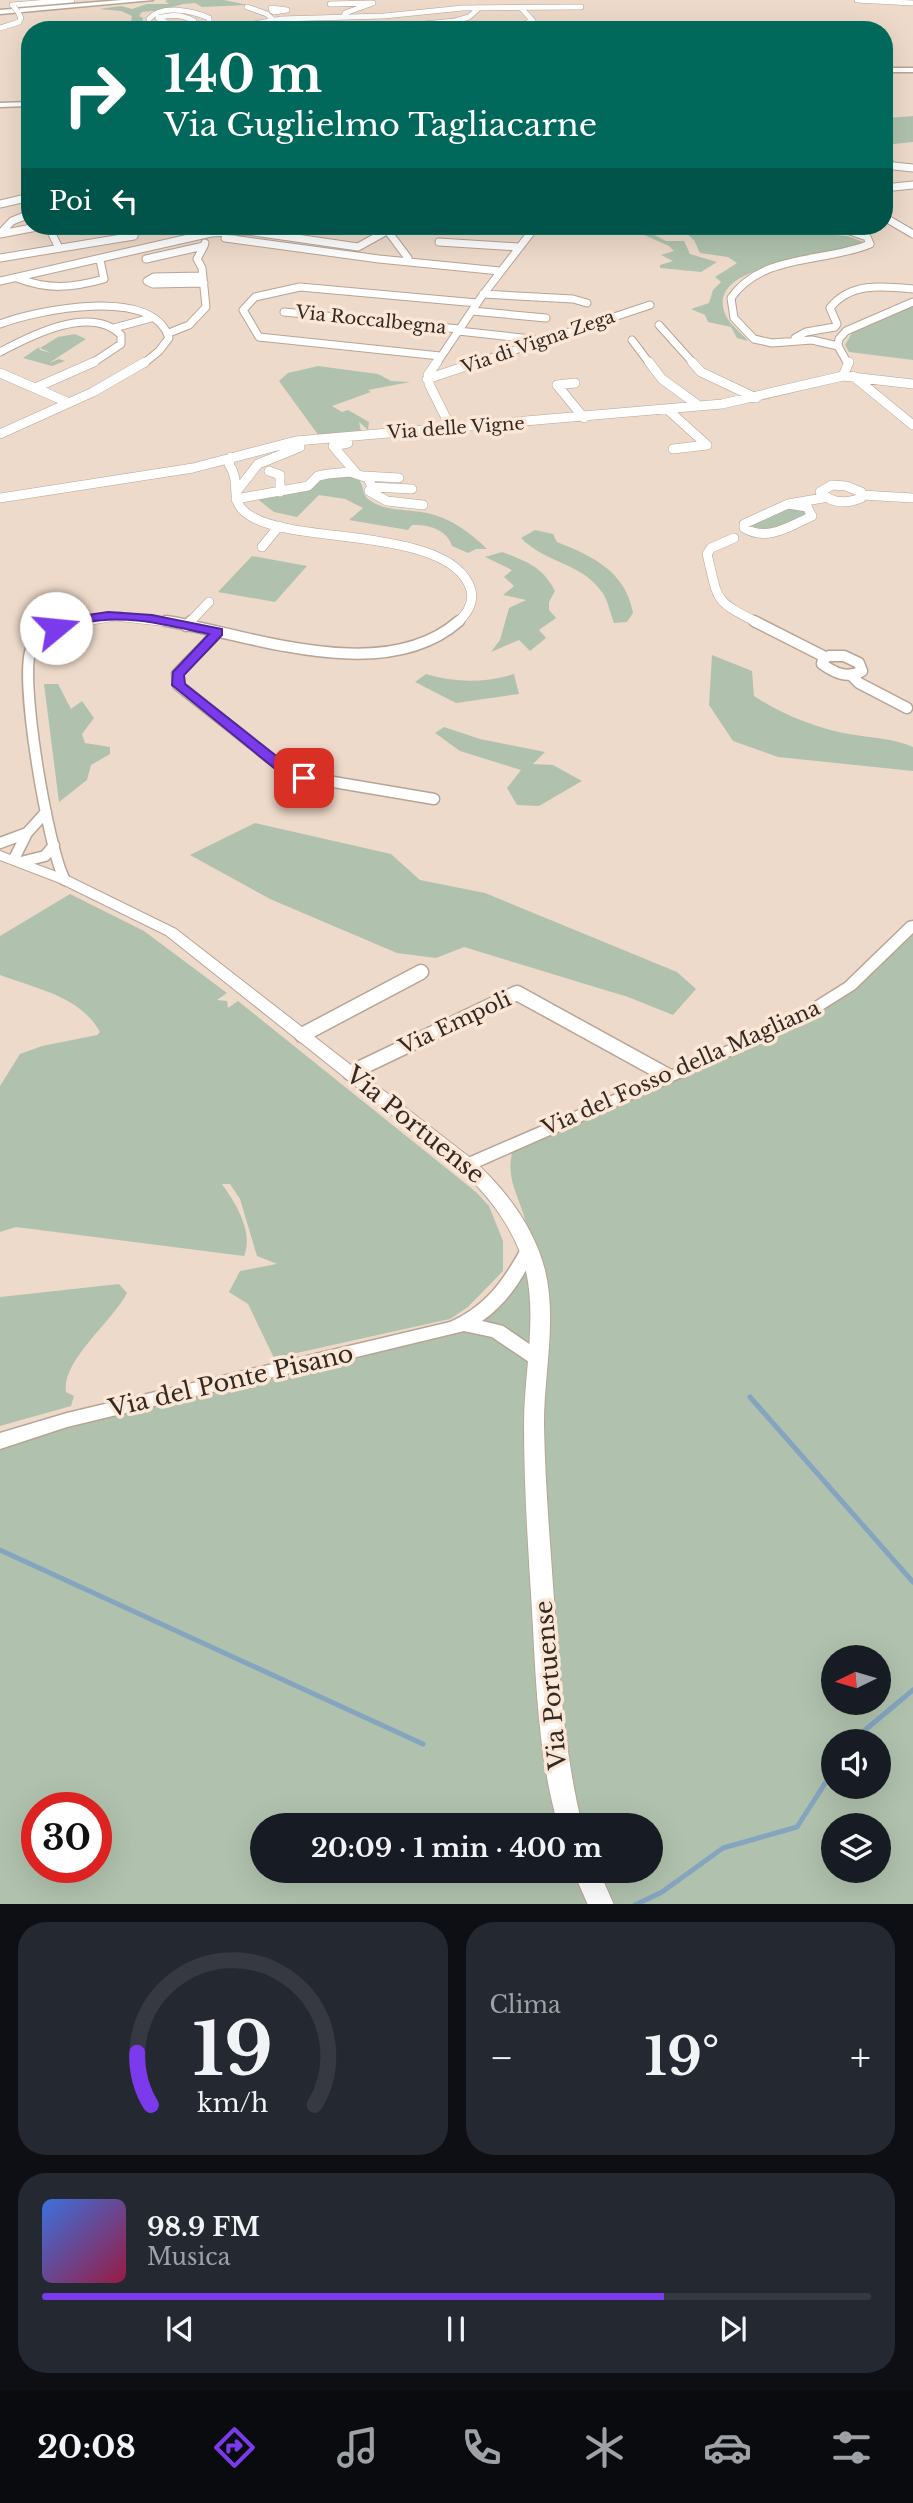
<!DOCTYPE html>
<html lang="it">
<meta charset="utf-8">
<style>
body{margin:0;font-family:"Libre Baskerville",serif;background:#242831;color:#f1f3f6;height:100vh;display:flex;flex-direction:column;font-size:26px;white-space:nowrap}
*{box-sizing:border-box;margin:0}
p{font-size:23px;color:#9ea1a6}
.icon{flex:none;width:38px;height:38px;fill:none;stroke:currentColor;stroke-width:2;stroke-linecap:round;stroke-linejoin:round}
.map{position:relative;height:1904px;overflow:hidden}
.sheet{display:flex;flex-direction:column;gap:18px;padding:18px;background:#0d0f14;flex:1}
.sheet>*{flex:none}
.banner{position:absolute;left:21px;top:21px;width:872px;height:214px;border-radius:28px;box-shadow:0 7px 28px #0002;background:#00695c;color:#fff;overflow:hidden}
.needle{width:46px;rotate:265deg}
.controls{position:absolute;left:821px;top:1645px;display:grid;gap:14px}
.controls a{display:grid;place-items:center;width:70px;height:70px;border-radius:50%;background:#171b24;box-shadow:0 7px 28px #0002;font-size:35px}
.speed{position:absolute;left:21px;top:1792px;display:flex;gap:14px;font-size:35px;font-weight:700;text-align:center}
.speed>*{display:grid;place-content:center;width:91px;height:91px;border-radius:50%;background:#171b24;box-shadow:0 7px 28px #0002;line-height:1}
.speed .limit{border:10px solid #d22;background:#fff;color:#111}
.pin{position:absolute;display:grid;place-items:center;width:60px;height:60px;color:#fff;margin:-30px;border-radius:14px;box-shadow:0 4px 10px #0006}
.me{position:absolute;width:77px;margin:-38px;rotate:73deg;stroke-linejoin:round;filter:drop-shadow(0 0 5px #0008)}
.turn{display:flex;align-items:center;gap:24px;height:147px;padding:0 28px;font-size:32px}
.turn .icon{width:91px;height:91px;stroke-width:2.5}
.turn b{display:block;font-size:49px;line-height:60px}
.then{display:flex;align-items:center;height:66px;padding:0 28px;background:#0003;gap:14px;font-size:26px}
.big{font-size:52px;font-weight:700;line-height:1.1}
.sheet .tile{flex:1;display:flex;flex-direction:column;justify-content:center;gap:10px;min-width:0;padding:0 24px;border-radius:28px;background:#242831}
.sheet .dial{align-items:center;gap:0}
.dial svg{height:182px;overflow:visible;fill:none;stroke:#363941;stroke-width:7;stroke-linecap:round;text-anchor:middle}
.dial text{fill:#f1f3f6;stroke:none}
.song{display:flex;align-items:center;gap:21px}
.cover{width:84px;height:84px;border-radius:10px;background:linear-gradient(135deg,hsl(220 70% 55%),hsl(340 70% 35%))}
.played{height:7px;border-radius:4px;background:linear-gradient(90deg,#7c3aed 75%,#363941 75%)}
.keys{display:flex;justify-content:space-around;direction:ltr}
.heat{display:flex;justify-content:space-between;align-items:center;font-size:38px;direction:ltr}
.sheet .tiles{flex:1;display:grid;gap:18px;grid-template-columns:1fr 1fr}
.tile:last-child{grid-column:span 2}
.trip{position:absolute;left:250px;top:1813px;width:413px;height:70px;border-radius:35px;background:#171b24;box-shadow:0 7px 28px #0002;font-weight:700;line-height:70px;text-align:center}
.tab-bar{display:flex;height:112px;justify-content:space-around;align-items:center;background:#090b0e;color:#9ea1a6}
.tab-bar .icon{width:49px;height:49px}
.tab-bar .on{color:#7c3aed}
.tab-bar b{font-size:32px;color:#f1f3f6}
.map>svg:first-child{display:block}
.green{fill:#b0c2ae;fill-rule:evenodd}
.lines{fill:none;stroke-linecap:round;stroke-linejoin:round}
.stream{stroke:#85a5bf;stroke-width:5}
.minor-far4-casing{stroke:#b8a495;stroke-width:6}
.minor-far3-casing{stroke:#b8a495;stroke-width:9}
.minor-far2-casing{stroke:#b8a495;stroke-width:10}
.minor-far1-casing{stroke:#b8a495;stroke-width:13}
.minor-casing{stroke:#b8a495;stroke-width:17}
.tertiary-casing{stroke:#b8a495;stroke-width:3}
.secondary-casing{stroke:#b8a495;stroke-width:2}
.trunk-casing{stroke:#b8a495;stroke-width:3}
.minor-far4{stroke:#fff;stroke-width:5}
.minor-far3{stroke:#fff;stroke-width:7}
.minor-far2{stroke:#fff;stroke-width:9}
.minor-far1{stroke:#fff;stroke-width:10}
.minor{stroke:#fff;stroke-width:14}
.tertiary{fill:#fff;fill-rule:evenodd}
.secondary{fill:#fff;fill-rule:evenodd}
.trunk{fill:#fff;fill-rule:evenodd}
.minor-bridge-casing{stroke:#b8a495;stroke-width:6;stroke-linecap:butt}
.minor-bridge{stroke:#fff;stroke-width:5}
.route{fill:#7c3aed;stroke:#51269a;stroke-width:2}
.labels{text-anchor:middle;stroke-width:7;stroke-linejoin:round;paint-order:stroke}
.far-street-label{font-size:18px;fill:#312923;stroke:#fce7d7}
.street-label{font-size:21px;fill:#312923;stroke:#fce7d7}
.near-street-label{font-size:24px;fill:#312923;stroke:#fce7d7}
</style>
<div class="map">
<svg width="913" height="1905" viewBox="0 0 913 1905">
<rect width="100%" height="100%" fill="#eedaca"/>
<path class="green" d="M168 0H224L248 5 202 7 195 3 183 4 164 10 142 12 139 16 143 18 142 23H148L158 30H143L149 29 131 22 132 16 121 11 99 9 121 6 132 9 147 4H169L165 1Z
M884 114 889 118 913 116V142L884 145 892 153 894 163H884Z
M624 226H678L649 232 666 241H684L690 254 717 262 701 272 660 268V265L673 261 661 255 674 251 669 246Z
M701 226H789L810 233 847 236 866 243C844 259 699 259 726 316 731 326 742 333 748 341L737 338 731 327 708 322 705 315 691 309 709 303 713 290 721 282 715 277 737 263 728 257 700 253 694 240 685 232Z
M913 305V360L849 352 845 345 853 331Z
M75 334 86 339 49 363 59 359 65 361 52 366 23 358 39 347 40 350 51 353 40 348 58 337Z
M318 366 378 374 391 381 410 382 368 390 371 392 332 406 342 412 348 410 369 422 368 430 359 422 361 431H365L319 436 279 381 288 373Z
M347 476 359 480C364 486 362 494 368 499 384 512 408 509 427 513 450 518 470 532 487 549H476L468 553 452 546C447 529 427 524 412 525L408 530 349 520 363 508 345 499 319 495 297 517 274 512 256 498 318 479Z
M790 508 804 509 807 514 768 532 755 531 750 526Z
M535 530 553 534 557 542C593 556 626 572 633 613L627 622 614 623C610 613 608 600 602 592 582 563 545 563 521 538Z
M502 552C526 561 543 567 555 591L549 602V610L556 618 539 630 546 638 530 651 519 640 491 652 500 640 509 608 526 600 503 595 514 586 504 577 512 570 485 557Z
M252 556 307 566 275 602 218 592Z
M712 655 752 671 754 696C782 714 815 728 849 734 871 738 893 738 913 747V771L778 757 733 741 709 705Z
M426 674C456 683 484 683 514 674L519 694 456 703 415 682Z
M44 684H58L71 709 82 701 94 718 82 734 85 743 110 747V754L91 765 87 780 59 802Z
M444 727 480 739 545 752 533 764 553 765 582 781 539 806 517 805 507 788 521 770 460 751 435 733Z
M255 823 391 854 420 880 485 893 677 972 696 989 673 1015 628 997 464 947 436 958 397 953 270 899 190 855Z
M70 894 144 931 227 993 217 1000 227 1001 228 1008 238 1001 476 1192 489 1206 503 1241V1271L468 1307 450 1319 274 1358 248 1304 229 1292 240 1271 277 1264 257 1256 240 1199 230 1184H222C236 1204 254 1232 244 1256L16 1227 0 1232V1086L20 1054 42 1046 97 1035 100 1032C80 996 37 989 0 975V936Z
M913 933V1904H0V1447L77 1421 467 1331C511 1296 545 1273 522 1210 515 1189 507 1176 512 1153L819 1013ZM833 1657H878V1703H833ZM833 1741H878V1787H833ZM37 1808H96V1867H37ZM262 1825H651V1871H262ZM833 1825H878V1871H833Z
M119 1284 127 1293C113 1321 61 1361 66 1392L74 1396 71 1406 0 1426V1297Z"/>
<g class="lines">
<path class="stream" d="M750 1397 913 1582
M0 1550 423 1744
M852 1741 913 1690
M635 1905 662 1892 723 1848 797 1827 833 1771"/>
<g class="minor-far4-casing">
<path id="minor-far4" d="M857 0 913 3
M330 4 373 3 345 13 344 17
M12 5 72 0
M247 7 267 14 273 20
M272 11 271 8 287 10 274 12
M149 19C162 4 193 11 209 18L210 30
M0 28 19 22 21 18 18 12
M179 30 158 18C171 14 182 14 194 21V30
M222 30 281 19 384 16 463 8 581 7
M362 30 455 21 469 17 479 8
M505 30 533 21 521 8"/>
</g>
<g class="minor-far3-casing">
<path id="minor-far3" d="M884 165 913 168
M884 188 913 185
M0 204 30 197
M884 217 913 234
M48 226 59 248
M384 226 408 258
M836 226 867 237 870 244C825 263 762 253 731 298L734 318 754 339 772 343 812 340 838 346
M0 234 42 226
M0 234 12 221 30 214
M225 238 379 259 500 271
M439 242 518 247
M0 258 134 236 137 226
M146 259 204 246 205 243
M202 276 154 277 147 281 153 284 204 283
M17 278C48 290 72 288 104 279L100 260
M0 281 211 233 248 231 358 247 385 232
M483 294 573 299 587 303
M472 311 546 318
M284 312 459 329
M0 324C37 310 153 286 169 338L159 351 143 364
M659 325 694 364
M114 328 151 318
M458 331 541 340
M169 333 189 325 206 307 202 268 197 259 204 246
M795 338 806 332 835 327 837 324 830 308C850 282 883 286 913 289
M632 340 650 364
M838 346 839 339 846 331 913 302
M838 346 848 364
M0 352C30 336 91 304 121 335V344L91 364
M440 356 259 337 243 310 255 297 300 287 477 303
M436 364 482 296 536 226
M473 364 650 305"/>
</g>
<g class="minor-far2-casing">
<path id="minor-far2" d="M437 362 428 375 429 384 451 428
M649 362 662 379 699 406
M692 362 701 372 756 398
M0 373 67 402
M843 376 849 362
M853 376 913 425
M427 379 478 362
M575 383 557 385 584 418
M35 388 94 362
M667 409 707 445 673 449
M0 434 93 392 145 362
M348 443 333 446 356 473
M231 457 229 464C244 487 224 502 254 518 302 544 453 528 471 590 474 603 467 614 457 623
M269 471 280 475V492
M364 476 399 478
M832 485 846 486 861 492V498C846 504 832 504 820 492Z
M372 487 412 489
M237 491 258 464 300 447
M862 495 913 498
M0 498 193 468 296 441 722 404 843 376 913 384
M236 499 308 486 318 476 328 474 350 472 368 478 372 487 369 491 387 501 423 505
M788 504 807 507 812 516C790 526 767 542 744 528V524Z
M788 504 823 498
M734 538 711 548 707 554C719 602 712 599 758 623
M262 547 279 526
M74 623 115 616 177 623
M189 623 209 602"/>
</g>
<g class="minor-far1-casing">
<path id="minor-far1" d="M166 621C252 635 384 687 459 621
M754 621 825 657
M186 626 191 621
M218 632 177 674 178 685 284 769 304 777 434 799
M829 656H844L859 663 862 671C847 679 835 673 822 664L823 659Z
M851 675 859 683 907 708
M0 843 27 833 46 812
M14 859 26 835
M21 862 45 856 54 845
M65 880C49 854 17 671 32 647 41 631 63 627 78 621"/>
</g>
<g class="minor-casing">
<path id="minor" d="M302 1035 421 972
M350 1073 517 993 668 1076"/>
</g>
<g class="tertiary-casing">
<path id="tertiary" d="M884 68H913V72H884Z
M30 102V106L0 107V103Z
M913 921V933L855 989 793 1028 473 1169H461L459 1165 461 1161 783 1022 845 983 908 922Z
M528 1245 534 1247 536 1251C523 1278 508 1303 482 1321L503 1326 541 1352 544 1357 541 1362 535 1364 529 1362 492 1337 464 1331 67 1427 0 1449V1433L67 1413 450 1322C486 1306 504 1280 522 1247Z"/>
</g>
<g class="secondary-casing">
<path id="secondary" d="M0 851 70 877 176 929 473 1160C506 1190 534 1227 545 1270 557 1320 544 1374 544 1424 545 1483 550 1541 554 1599 559 1676 564 1750 582 1825H558C538 1755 536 1682 532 1610 528 1548 524 1486 524 1424 524 1374 537 1320 526 1271 516 1231 490 1197 461 1170L166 935 60 883 0 860Z
M573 1871H599L614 1905H588Z"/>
</g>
<g class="trunk-casing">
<path id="trunk" d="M122 0H153L0 14V10Z"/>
</g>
<use href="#minor-far4" class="minor-far4"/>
<use href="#minor-far3" class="minor-far3"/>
<use href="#minor-far2" class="minor-far2"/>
<use href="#minor-far1" class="minor-far1"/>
<use href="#minor" class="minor"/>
<use href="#tertiary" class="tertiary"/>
<use href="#secondary" class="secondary"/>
<use href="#trunk" class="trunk"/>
<g class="minor-bridge-casing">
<path id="minor-bridge" d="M14 7 18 12"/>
</g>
<use href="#minor-bridge" class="minor-bridge"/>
</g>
<path class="route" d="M108 612 152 615 222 629V635L184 675 185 684 289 766 309 775V781H299L279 772 172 685 173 672 209 634C170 626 127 614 88 622 77 624 67 629 56 632L50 628 81 616Z"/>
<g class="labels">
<g class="far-street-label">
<text transform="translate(371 320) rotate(6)" y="6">Via Roccalbegna</text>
<text transform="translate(538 342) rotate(-19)" y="6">Via di Vigna Zega</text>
<text transform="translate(456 428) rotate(-4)" y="6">Via delle Vigne</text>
</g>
<g class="street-label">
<text transform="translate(455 1023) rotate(-25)" y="7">Via Empoli</text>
<text transform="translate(681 1068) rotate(-24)" y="7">Via del Fosso della Magliana</text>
</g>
<g class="near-street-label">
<text transform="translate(415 1125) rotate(39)" y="8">Via Portuense</text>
<text transform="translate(231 1381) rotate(-13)" y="8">Via del Ponte Pisano</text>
<text transform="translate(551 1685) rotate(-95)" y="8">Via Portuense</text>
</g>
</g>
</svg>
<div class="controls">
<a><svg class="needle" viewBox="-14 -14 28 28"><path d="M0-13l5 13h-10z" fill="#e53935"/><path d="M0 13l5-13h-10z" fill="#9ea1a6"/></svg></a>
<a><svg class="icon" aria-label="sound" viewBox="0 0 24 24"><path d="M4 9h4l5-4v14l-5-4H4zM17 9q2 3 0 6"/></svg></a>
<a><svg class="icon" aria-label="layers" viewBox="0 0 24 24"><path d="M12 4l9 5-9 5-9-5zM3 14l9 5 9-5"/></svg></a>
</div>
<div class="speed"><div class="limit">30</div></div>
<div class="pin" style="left:304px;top:778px;background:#d93025"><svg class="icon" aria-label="arrive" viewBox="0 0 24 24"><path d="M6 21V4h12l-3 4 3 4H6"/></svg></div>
<svg class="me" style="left:56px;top:628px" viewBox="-20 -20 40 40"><circle r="19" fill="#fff"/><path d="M0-13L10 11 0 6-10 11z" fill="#7c3aed"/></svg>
<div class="trip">20:09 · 1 min · 400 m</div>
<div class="banner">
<div class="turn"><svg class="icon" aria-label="right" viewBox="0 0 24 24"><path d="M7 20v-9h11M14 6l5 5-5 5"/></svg><div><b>140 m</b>Via Guglielmo Tagliacarne</div></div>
<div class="then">Poi<svg class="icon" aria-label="left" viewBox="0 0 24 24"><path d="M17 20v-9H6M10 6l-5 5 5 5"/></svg></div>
</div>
</div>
<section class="sheet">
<div class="tiles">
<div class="tile dial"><svg viewBox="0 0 100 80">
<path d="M14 69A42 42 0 1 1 86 69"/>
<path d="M14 69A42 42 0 0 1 8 46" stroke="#7c3aed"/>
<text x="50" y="56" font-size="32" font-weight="700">19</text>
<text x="50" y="72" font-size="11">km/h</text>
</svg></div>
<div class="tile"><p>Clima</p>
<div class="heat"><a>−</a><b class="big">19°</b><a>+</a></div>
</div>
<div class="tile">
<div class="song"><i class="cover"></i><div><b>98.9 FM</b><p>Musica</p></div></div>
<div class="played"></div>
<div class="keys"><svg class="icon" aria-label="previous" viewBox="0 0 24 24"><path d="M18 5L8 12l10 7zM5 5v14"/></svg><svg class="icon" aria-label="pause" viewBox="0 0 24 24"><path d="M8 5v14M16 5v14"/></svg><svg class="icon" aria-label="next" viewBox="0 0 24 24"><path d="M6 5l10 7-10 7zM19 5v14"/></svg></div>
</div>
</div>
</section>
<nav class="tab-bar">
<b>20:08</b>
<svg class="icon on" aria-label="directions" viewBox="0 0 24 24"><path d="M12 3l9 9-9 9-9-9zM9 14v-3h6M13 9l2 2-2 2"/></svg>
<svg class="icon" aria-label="music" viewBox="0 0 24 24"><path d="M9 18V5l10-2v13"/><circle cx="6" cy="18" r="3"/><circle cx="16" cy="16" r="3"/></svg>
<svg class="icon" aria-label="phone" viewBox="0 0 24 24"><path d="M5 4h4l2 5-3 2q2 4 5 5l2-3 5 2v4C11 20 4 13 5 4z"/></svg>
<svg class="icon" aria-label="climate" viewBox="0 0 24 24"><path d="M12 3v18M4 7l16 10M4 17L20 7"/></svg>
<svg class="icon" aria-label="car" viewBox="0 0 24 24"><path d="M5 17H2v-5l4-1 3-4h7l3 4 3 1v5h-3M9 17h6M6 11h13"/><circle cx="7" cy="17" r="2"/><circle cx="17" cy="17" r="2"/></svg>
<svg class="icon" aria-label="filters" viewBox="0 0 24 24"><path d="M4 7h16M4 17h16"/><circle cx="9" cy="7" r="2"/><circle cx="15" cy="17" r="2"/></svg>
</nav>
